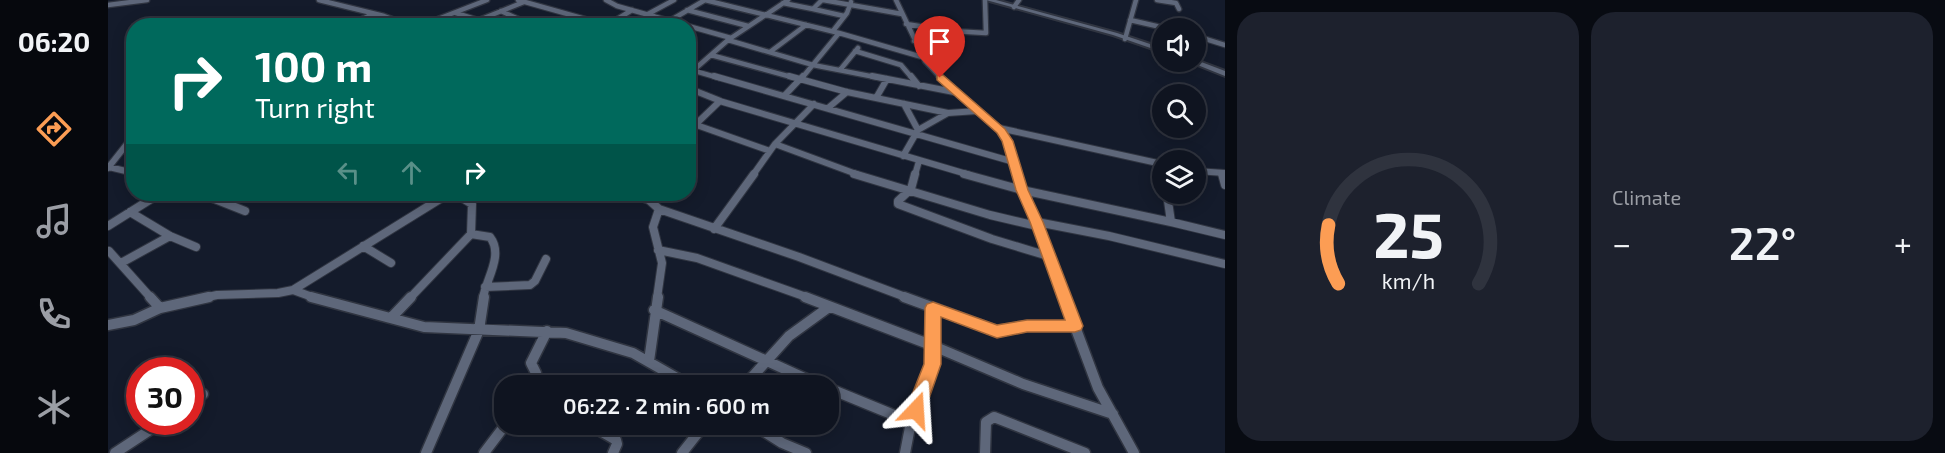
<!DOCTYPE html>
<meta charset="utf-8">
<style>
body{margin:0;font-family:"Exo 2",sans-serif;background:#1d212d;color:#f1f3f6;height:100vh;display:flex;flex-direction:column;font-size:22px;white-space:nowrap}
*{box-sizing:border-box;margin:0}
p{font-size:20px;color:#9b9ea5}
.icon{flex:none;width:33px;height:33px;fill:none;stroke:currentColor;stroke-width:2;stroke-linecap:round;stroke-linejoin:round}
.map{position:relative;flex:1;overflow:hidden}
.sheet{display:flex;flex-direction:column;gap:12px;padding:12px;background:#080b12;width:720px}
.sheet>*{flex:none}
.hud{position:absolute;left:18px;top:18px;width:570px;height:183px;border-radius:24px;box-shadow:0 3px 15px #0003,0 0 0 2px #2f333e;background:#00695c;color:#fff;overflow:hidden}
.tools{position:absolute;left:1044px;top:18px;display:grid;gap:12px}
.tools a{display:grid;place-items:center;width:54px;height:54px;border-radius:50%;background:#0f1420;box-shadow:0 3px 15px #0003,0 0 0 2px #2f333e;font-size:30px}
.speed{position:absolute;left:18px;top:357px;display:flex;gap:12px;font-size:30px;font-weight:700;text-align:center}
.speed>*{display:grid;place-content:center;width:78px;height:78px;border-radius:50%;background:#0f1420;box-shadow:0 3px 15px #0003,0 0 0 2px #2f333e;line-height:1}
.speed .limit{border:9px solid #d22;background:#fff;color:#111}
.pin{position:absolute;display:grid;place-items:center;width:51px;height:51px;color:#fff;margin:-62px -26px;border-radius:50% 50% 50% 0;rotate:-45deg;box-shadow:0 0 6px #0007}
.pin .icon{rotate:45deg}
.me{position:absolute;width:66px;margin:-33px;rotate:20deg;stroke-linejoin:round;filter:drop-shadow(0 0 4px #0008)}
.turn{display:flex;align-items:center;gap:21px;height:126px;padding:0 30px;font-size:27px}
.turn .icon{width:78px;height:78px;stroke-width:2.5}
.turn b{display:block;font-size:42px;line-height:51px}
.lanes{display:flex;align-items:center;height:57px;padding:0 30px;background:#0003;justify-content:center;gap:30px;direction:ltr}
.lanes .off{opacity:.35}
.big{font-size:45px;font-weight:600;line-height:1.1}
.sheet .widget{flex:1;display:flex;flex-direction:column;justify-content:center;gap:9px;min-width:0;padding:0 21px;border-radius:24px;background:#1d212d}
.sheet .dial{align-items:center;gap:0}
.dial svg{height:156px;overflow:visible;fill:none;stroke:#2f333e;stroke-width:7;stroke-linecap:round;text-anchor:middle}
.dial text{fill:#f1f3f6;stroke:none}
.heat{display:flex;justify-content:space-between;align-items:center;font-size:33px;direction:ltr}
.sheet .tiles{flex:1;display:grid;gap:12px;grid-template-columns:repeat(2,1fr)}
.trip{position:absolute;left:386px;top:375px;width:345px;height:60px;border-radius:24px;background:#0f1420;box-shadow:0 3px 15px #0003,0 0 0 2px #2f333e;font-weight:600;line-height:60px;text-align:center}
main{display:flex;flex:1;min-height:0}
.menu{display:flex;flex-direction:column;width:108px;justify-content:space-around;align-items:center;background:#06080d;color:#9b9ea5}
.menu .icon{width:42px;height:42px}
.menu .current{color:#fc9d54}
.menu b{font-size:27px;color:#f1f3f6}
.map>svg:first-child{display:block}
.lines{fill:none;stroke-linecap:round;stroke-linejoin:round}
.minor-far3-casing{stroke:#303541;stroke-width:7}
.minor-far2-casing{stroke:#303541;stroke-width:8}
.minor-far1-casing{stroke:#303541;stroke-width:10}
.minor-casing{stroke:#303541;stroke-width:13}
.secondary-casing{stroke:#303541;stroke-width:4}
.minor-far3{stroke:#5e677a;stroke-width:4.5}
.minor-far2{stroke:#5e677a;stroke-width:6}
.minor-far1{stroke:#5e677a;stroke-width:8}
.minor{stroke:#5e677a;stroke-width:10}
.secondary{fill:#5e677a;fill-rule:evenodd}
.route{fill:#fc9d54;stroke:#a46637;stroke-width:1.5}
</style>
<main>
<nav class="menu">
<b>06:20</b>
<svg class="icon current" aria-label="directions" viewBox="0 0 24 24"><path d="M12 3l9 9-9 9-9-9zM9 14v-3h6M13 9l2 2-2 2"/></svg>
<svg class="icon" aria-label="music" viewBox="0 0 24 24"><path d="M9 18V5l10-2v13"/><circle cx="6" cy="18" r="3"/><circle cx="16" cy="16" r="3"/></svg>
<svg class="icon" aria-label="phone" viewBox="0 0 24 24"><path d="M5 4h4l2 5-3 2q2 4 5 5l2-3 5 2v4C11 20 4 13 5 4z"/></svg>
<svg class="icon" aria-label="climate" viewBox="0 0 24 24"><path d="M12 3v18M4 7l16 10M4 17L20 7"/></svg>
</nav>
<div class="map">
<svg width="1117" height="453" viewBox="0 0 1117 453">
<rect width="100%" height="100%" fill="#141b2b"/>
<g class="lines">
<g class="minor-far3-casing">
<path id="minor-far3" d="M211 0 276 16 303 26
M410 0 495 24 503 23 524 10
M498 0 509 6 623 38
M597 0 731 33 694 78
M715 0 794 14
M788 0 817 61 833 78
M1049 0 1068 3 1071 9
M675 3 705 9 714 0
M0 5 39 0
M906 7 911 0
M705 9 736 16
M579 10 640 26
M393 11 419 23 417 26
M348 13 370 20
M540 14 566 0
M563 20 597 0
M1022 20 1057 28
M798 24 844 31
M239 26 265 14
M312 26 379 0
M356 26 416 2
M530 26 546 16
M725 31 739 13 743 2
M731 33 814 57
M1088 36 1117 45
M1017 39 1028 0
M620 40 705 65 772 78
M806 41 839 46 842 45 844 31 878 33 877 0
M747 51 793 65 804 78
M662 52 698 25
M603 55 687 78
M732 70 750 48
M587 71 611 78
M580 75 620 40 680 0"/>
</g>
<g class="minor-far2-casing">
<path id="minor-far2" d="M606 76 906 162
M681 76 739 92 840 113
M764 76 846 92
M803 76 811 86
M831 76C850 96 874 111 892 131 903 142 905 161 909 175
M580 88 615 102 862 175
M677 95 695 76
M768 98 779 79
M796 104 810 130
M720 108 739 92
M580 122 662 151
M587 125 612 101
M891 128 1054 164
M667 144 751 175
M795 156 810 130 840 113 869 111
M1 167 26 173
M0 168 26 135
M1088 171 1117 173
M645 175 667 144 706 104
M807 175 811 161"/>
</g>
<g class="minor-far1-casing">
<path id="minor-far1" d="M746 174 882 215 929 226
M807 174 803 189 790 201V204L884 239 940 256
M856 174 914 190 1063 222 1059 194
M909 174 956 298
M1114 174 1117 185
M94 194 137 211
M525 194 541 200 551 209
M22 212 62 236 88 247
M929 222 1001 236 1117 264
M1063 222 1117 235
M0 226 51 194
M606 229 646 174
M363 234 382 237C396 255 378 279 375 298
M255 246 283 263
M550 250 589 258 701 298
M1 251 43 298
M13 263 62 236
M377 287 422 285 427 281 438 259
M185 290 340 194
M95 298 109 295 170 293 185 290 207 298
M302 298 363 234 364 204 348 194
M549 298 554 263 545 227 551 209 691 257 800 298"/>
</g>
<g class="minor-casing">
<path id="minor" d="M42 297 52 308
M203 297 316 327 458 333 525 353 583 386
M697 297 823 345 915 384 1005 414
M796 297 889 331 919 326H967
M956 297 990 388 1026 453
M546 310 714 386
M283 318 303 297
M0 325 26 320 52 308 101 297
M541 361 550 297
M426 386 428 373 423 363 439 331
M636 386 681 336 721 307
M720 388 803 422
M82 402 95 394
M480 424 508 440 509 444 505 453
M644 424 674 443 698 453
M7 453 54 422
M318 453 371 330 376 297
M376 453 398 424
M574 453 597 424
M797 453 803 422 824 364 825 308
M877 453 878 422 886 417 977 453"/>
</g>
<g class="secondary-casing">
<path id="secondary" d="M878 0H888L1009 33 1054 48V52L1005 35Z
M1088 60 1117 71V76L1082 62Z"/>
</g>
<use href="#minor-far3" class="minor-far3"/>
<use href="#minor-far2" class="minor-far2"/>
<use href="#minor-far1" class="minor-far1"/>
<use href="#minor" class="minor"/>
<use href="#secondary" class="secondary"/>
</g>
<path class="route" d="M829 75H835L897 129 905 141 920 190 935 222 975 326 973 330 967 332H919L889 338 833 317V364L817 410 814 415 808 418 801 415 798 410 816 364 817 308 819 304 825 302 889 325 919 320H957L922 222 908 190 894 141 889 133 829 80Z"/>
</svg>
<div class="tools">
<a><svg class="icon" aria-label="sound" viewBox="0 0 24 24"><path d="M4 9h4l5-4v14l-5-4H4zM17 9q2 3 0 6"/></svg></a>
<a><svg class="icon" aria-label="search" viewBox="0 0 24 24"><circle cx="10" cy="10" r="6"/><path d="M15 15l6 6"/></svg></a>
<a><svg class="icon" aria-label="layers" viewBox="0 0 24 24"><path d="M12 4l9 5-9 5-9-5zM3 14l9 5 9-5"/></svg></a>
</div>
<div class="speed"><div class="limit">30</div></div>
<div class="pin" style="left:832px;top:78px;background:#d93025"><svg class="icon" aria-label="arrive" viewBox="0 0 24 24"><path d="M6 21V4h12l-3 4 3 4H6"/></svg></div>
<svg class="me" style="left:808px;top:410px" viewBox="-20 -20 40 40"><path d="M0-17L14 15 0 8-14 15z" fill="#fc9d54" stroke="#fff" stroke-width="4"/></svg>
<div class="trip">06:22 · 2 min · 600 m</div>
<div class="hud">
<div class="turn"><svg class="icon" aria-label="right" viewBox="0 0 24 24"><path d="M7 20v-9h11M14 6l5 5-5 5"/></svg><div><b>100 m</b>Turn right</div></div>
<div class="lanes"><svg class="icon off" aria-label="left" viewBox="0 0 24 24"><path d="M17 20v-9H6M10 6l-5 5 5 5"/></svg><svg class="icon off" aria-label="ahead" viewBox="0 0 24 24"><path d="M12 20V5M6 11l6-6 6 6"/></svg><svg class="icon" aria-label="right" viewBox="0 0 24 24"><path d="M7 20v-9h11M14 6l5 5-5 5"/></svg></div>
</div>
</div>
<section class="sheet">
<div class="tiles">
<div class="widget dial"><svg viewBox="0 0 100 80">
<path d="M14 69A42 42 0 1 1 86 69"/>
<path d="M14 69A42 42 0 0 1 9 39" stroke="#fc9d54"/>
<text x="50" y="56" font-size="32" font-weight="700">25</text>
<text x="50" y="72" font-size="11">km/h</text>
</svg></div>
<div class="widget"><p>Climate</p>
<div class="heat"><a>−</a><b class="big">22°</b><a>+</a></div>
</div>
</div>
</section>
</main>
